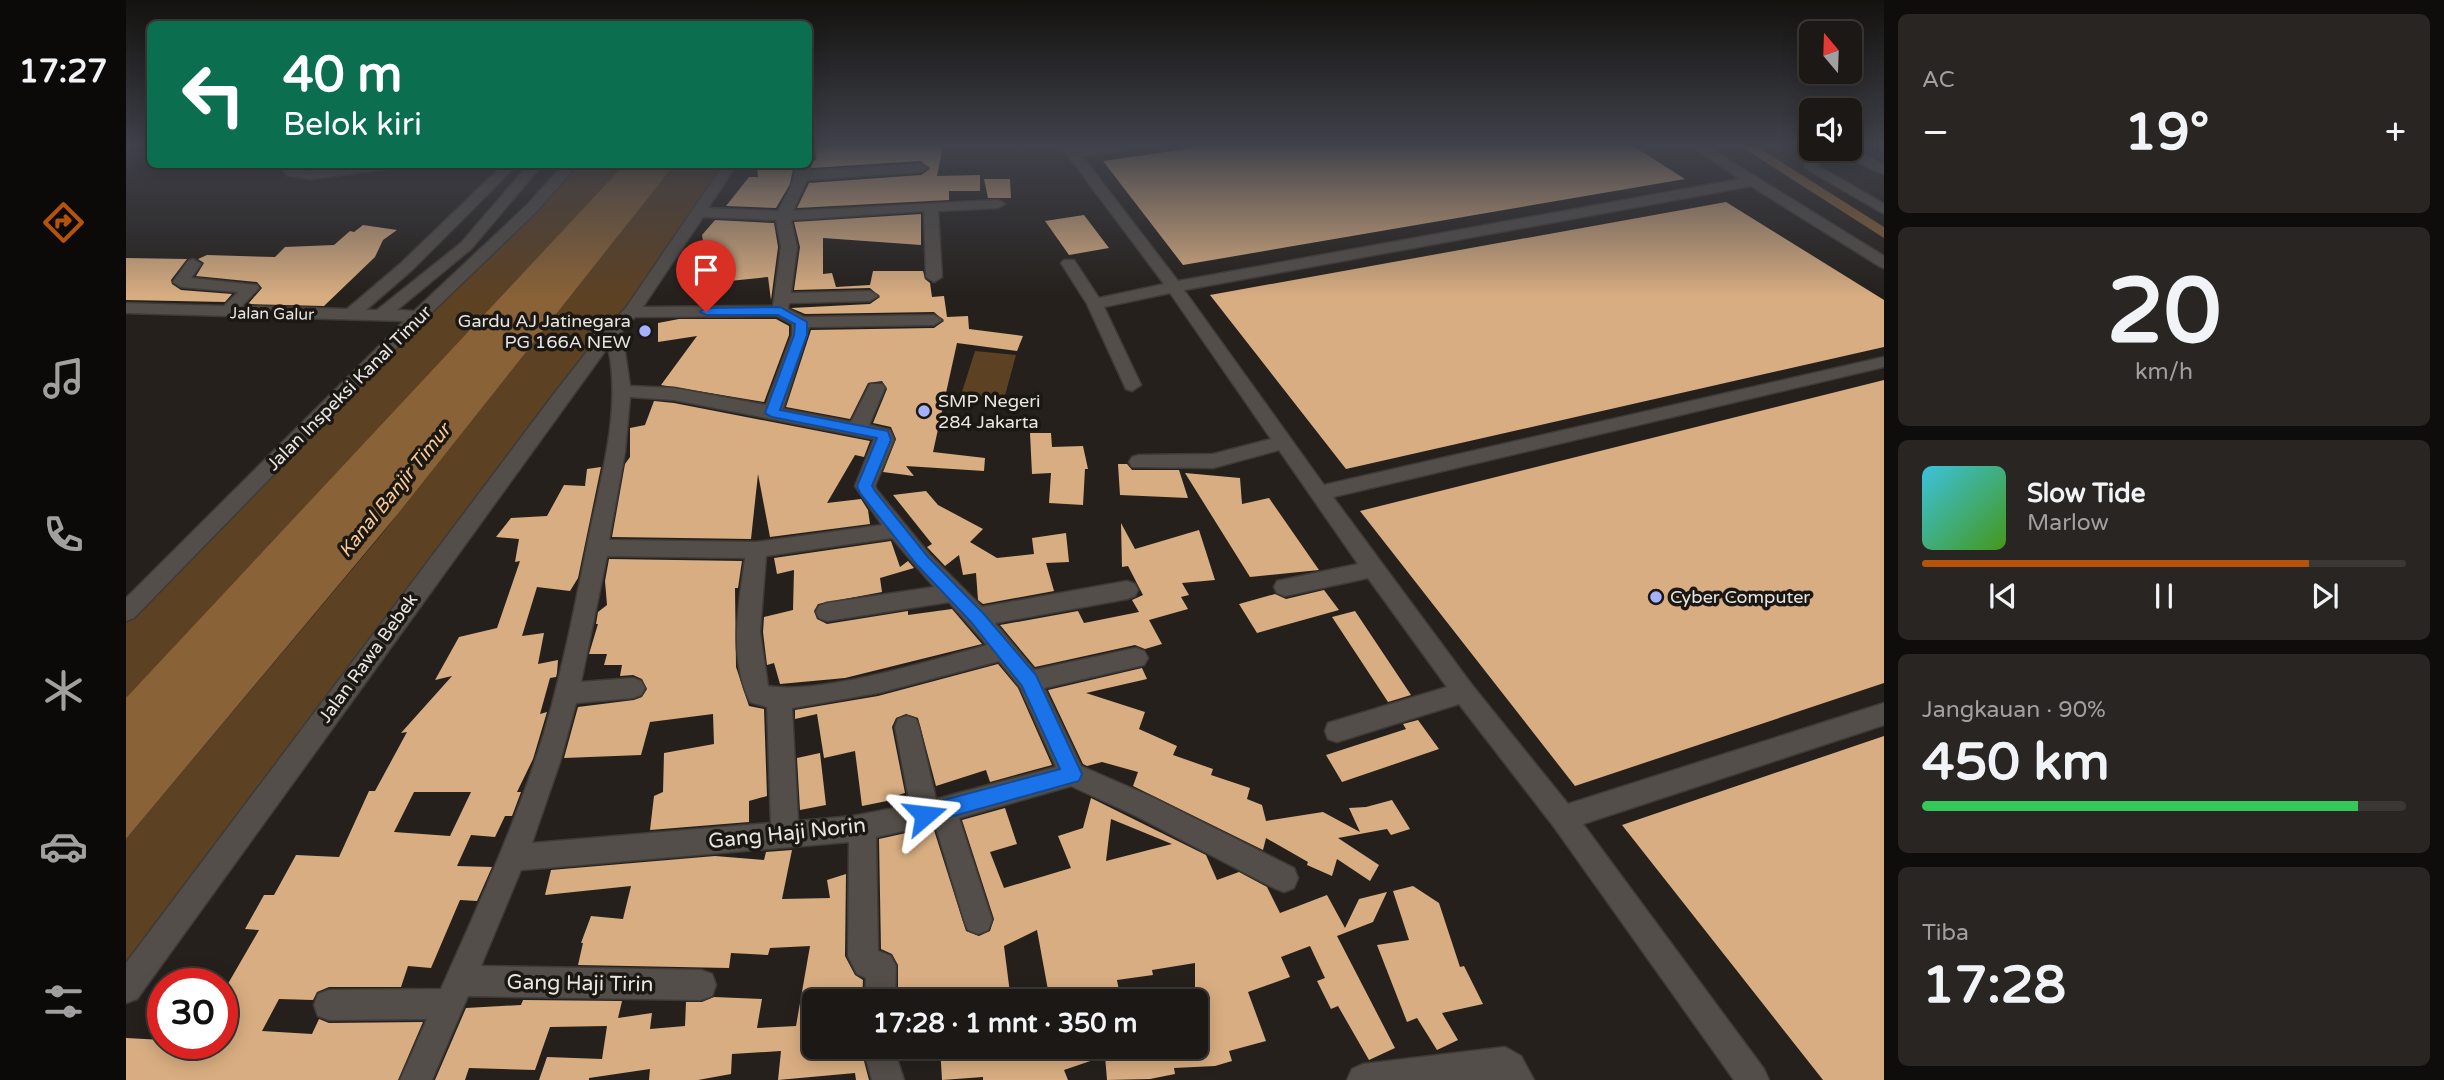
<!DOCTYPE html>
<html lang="id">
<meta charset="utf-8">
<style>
body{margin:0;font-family:"Varela Round",sans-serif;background:#292522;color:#f1f3f6;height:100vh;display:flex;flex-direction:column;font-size:26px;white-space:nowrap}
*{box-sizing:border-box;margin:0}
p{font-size:23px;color:#a0a0a0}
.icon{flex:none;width:38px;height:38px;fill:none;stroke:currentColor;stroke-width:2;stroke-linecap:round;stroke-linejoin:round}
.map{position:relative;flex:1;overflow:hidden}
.panel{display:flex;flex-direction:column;gap:14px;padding:14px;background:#0f0d0c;width:560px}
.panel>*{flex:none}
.banner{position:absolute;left:21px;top:21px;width:665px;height:147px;border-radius:10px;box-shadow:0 4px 18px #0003,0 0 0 2px #3a3734;background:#0b6e4f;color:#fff;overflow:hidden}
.needle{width:46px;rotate:341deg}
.tools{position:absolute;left:1673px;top:21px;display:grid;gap:14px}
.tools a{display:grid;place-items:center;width:63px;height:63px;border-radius:10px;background:#1c1815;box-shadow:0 4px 18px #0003,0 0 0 2px #3a3734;font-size:35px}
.speed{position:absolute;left:21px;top:968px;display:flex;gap:14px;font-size:35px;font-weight:700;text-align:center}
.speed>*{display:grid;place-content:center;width:91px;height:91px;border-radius:50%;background:#1c1815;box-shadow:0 4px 18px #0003,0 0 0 2px #3a3734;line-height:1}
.speed .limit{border:10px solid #d22;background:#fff;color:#111}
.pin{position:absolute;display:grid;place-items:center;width:60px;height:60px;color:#fff;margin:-72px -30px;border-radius:50% 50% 50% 0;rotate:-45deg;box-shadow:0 0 7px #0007}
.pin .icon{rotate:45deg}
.me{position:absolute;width:77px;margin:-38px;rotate:73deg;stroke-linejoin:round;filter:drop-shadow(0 0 5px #0008)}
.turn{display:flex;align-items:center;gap:24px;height:147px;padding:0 21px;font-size:32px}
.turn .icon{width:91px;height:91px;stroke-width:2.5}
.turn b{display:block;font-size:49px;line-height:60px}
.big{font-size:52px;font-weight:700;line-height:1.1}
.panel .widget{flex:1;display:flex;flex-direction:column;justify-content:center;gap:10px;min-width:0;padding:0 24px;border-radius:10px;background:#292522}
.panel .dial{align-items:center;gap:0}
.dial b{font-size:91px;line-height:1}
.song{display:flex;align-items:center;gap:21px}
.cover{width:84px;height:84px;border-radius:10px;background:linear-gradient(135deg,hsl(190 70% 55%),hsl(100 70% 35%))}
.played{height:7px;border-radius:4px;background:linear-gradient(90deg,#b45309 80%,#3a3734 80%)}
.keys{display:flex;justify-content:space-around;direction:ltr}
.heat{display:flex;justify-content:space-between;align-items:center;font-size:38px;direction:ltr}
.charge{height:10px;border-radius:5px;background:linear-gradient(90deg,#34c759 90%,#3a3734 0)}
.trip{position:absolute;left:676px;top:989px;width:406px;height:70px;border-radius:10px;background:#1c1815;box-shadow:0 4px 18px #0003,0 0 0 2px #3a3734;font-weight:700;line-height:70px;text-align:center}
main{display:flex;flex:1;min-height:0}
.tabs{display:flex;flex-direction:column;width:126px;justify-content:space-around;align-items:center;background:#0b0a08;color:#a0a0a0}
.tabs .icon{width:49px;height:49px}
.tabs .on{color:#b45309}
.tabs b{font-size:32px;color:#f1f3f6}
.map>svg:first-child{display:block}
.green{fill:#5d4123}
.water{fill:#896237}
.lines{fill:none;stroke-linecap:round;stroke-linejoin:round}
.canal{fill:#896237;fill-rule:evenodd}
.building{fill:#d8ad81;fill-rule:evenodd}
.minor-casing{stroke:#3e3a37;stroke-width:3}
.minor{fill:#534e49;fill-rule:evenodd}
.route{fill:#1a73e8;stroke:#114b97;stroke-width:2}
.poi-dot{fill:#a6b1fc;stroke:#1b1713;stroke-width:2.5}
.labels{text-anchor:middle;stroke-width:7;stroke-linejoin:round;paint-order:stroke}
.far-street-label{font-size:16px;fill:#e8e5e2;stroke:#1b1713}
.poi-label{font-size:18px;fill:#e8e5e2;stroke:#1b1713;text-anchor:start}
.street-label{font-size:18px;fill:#e8e5e2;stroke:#1b1713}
.water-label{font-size:19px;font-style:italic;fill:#fbca97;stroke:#1b1713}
.near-street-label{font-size:21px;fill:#e8e5e2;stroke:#1b1713}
</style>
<main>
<nav class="tabs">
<b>17:27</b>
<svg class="icon on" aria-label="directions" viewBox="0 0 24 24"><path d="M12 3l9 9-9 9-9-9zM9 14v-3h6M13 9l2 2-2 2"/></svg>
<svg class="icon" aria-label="music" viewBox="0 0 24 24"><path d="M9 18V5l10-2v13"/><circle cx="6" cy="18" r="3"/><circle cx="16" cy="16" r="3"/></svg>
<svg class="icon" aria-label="phone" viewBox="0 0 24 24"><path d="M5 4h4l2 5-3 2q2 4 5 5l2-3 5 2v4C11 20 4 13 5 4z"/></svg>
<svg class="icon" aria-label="climate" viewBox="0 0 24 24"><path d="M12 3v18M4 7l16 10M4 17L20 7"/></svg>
<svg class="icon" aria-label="car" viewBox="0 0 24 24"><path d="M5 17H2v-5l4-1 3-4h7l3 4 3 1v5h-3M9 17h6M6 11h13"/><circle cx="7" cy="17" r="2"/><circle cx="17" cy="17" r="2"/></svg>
<svg class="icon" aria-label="filters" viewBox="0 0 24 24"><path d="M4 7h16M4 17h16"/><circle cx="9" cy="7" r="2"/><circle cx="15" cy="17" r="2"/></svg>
</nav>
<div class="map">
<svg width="1758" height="1080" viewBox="0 0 1758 1080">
<rect width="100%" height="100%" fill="#25201c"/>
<path class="green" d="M446 165H499L0 699V612Z
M545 165H605L505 312 0 990V839L260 529Z
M849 351 890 355 878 399 835 395Z"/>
<path class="water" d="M499 164 548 165 271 515 0 839V698Z"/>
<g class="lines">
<path class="canal" d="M1614 146H1630L1758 227V238Z"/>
</g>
<path class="building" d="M691 146H817L811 176 854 175V191H823V200L671 208 683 183 795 175 804 169 795 161 685 168V161L690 160Z
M1081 146H1507L1559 179 1057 265 977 161Z
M638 164H668L664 184 650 208 600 206 623 177H632L631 168Z
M858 179H884L885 198H862Z
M1600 202 1758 300V347L1220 469 1084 295Z
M795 214V245L697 238V274L706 273 710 287 744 285 747 271H797L799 279 804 283 806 297 818 296 821 317 842 316 843 329 897 336 891 351 831 343 807 452 859 458 858 471 780 466 788 476 757 472 770 439 765 427 747 423 761 389 756 381 742 383 724 419 660 407 685 330 808 328 818 321 808 312 679 314 665 308 744 304 754 297 744 288 668 290 674 247 668 222Z
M958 215 983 248 943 255 919 221Z
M589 220 648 223 652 247 645 300 642 277 584 283 576 235Z
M237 225 271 230 257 240 249 257 198 306 122 304 136 288 131 282 70 276 78 263 72 259 81 255 149 257 159 247 208 245 224 231 228 232Z
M0 258 61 259 45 280 46 284 55 290 106 294 99 302 0 300Z
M553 319H650L663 326V335L638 402 535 385 571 336 532 342V323Z
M1758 380V683L1449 786 1234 511Z
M528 401 548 403 744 441 738 457 729 455 701 503 735 499 742 510 744 524 644 537 632 474 625 539 486 537 499 464 504 457V428L519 425Z
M904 433H925L926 447 957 446 962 469H959L957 505 923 503 925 473 906 474Z
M992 464H1001L1006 470H1053L1062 498 994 495Z
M475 467 452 578 444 591 411 587 396 636 418 633 412 664 432 660 431 673 430 677 424 678 414 714 421 712 407 759 391 792H395L386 816H379L369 837 345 835 331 866 366 867 351 901 334 900 305 968 282 966 275 987H203L191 992 187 1000 153 999 136 1031 186 1034 193 1019 203 1023 297 1022 272 1080H0V1038L37 1040V1046L80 1047 83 1043H96V994L133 930 119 929 138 895H148L170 855 213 857 243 791H249L281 732 275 733 326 676 309 680 333 637 371 628 394 561 389 562 393 539 370 537 385 518 421 516 438 485 459 486 461 469ZM288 792H345L324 836 268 832Z
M1059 473 1114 478 1116 504 1143 498 1193 570 1124 577Z
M800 491 812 505 857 529 844 542 871 558 908 554 906 538 940 533 943 562 920 563 928 591 857 604 852 600 850 573 837 575 833 555 819 566 801 547 806 544 767 495Z
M995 523 1009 549 1073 530 1089 580 1056 583 1063 595 1055 597 1062 609 1023 620 1036 644 1019 649 1009 645 909 667 874 625 952 611 958 623 1013 612 1006 600 1017 595 1002 566 996 567Z
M765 541 774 567 782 561 788 568 754 578 756 592 692 604 688 611 691 619 701 624 782 611V615L826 609 856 644 719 678 654 684 648 663 641 665 637 632 638 617 667 610 668 570 651 574 648 558Z
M483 559 616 561 612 588H609L610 667 623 706 638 709 641 796 623 801V822L524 830 528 796 537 792 538 753 588 744 587 714 524 722 515 755 438 758 452 707 508 700 516 697 521 689 516 679 507 675 494 676 496 665H478L481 654H463L472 624H470L472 612 481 605 479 581Z
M1198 590 1213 610 1131 633 1113 604 1149 594 1160 599Z
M1229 611 1285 695 1262 702 1206 617Z
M872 664 892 688 926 765 864 782 860 770 810 786 792 718 780 714 770 718 766 727 779 793 766 797V800L736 806 729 751 698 758 691 714 669 719V710L752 696Z
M1016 668 1021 679 960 693 1019 712 1013 729 1051 746 1047 755 1087 769 1085 775 1124 788 1121 799 1136 805 1140 821 1197 812 1234 832 1223 808 1240 807 1266 800 1284 829 1265 835 1261 829 1212 838 1253 865 1244 881 1211 859 1206 876 1181 865 1182 862 1140 838 1137 850 1007 786 1012 772 976 762 961 766 957 764 922 690Z
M1292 720 1313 749 1216 782 1200 755 1280 729 1277 724Z
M1758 736V1080H1697L1496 825Z
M694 753 700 805 674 810 671 758Z
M965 798 1080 855 1091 880 1113 872 1141 887 1154 913 1201 895 1219 928 1233 899 1261 892 1247 922 1211 936 1269 1048 1243 1060 1212 1006 1205 1009 1191 981 1199 978 1184 946 1155 957 1164 977 1122 992 1140 1041 1103 1051 1106 1061 1089 1066 1048 1068 1049 1074 1024 1079 981 1080 979 1056 938 1070 942 1080H857V1077L816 1080 814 1046H847L848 1052 890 1056 887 1046H1069V963L1026 970 1027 975 991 980 995 1001H924L911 930 878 946 885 1001H814L786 997V1001H772V965L766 954 755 949 753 839 807 827 840 931 853 936 864 931 868 919 836 820 879 808 891 844 864 852 878 888 945 868 932 836 957 828ZM985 819 1046 844 980 861Z
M666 850 656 899 704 898 701 880 720 874 719 956 729 975 737 980 736 1001H688V1046H734L743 1080H730L729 1073 652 1080 655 1051 606 1054 605 1074 572 1080H523L524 1069 463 1078V1080H413L421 1057 476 1059 481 1026 424 1027 409 1070 343 1068 339 1080H309L340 1008 395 1005 397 1000 496 1001 492 1018 526 1013 524 1029 559 1026 560 1002H576L588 997 636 999 631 1028 670 1026 684 946 644 948 642 955 605 953 603 968 452 965 457 943H455L465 916 497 919 505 886 419 895 425 870 589 856 638 860 640 852Z
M1287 886 1313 903 1334 967 1338 966 1357 1004 1316 1013 1332 1040 1311 1050 1291 1018 1281 1022 1251 945 1283 940 1267 891Z"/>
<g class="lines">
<g class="minor-casing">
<path id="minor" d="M935 146H949L951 149 1006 146 1000 150 956 156 1052 281 1614 179 1565 146H1580L1758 256V268L1753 266 1625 186 1058 290 1198 485 1758 357V367L1207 497 1346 685 1442 804 1758 703V725L1457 824 1638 1069 1643 1080H1608L1428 827 1333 704 1211 742 1202 739 1199 731 1202 723 1321 687 1242 578 1159 596 1151 593 1148 587 1151 581 1232 564 1153 450 1087 468 1006 467 1003 462 1006 457 1013 455 1087 454 1145 439 1044 293 978 307 1015 385 1006 391 1000 389 961 304 935 263 938 260H948L973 298 1038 284Z
M1724 146 1758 165V174C1731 166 1721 145 1692 163L1693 166 1758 204V214L1679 168 1680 158 1704 149H1724Z
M682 161 683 171 795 164 802 168 795 172 681 180 667 211 872 200 879 204 872 208 812 211 816 277 808 282 800 277 798 211 665 220 671 247 665 293 744 291 752 296 744 301 663 303 662 309 678 317 808 315 816 320 808 325 683 327 657 409 725 422 744 384H756L759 388 743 425 764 430 768 440 749 486 751 490 804 555 856 607 1001 581 1009 584 1012 590 1009 596 1001 599 869 623 908 670 1010 648 1018 651 1022 658 1018 665 918 688 955 766 1028 798 1168 868 1172 878 1168 888 1158 892 1148 888 1010 816 945 786 833 818 866 920 862 930 852 934 842 930 838 920 809 824 750 837 752 951 765 956 770 966 769 1001H739L740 978 731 974 722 956 723 842 395 870 355 966 575 970 586 974 590 985 586 996 575 1000 342 996 306 1080H274L301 1019 203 1020 192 1016 188 1005 192 994 203 990 315 989C352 906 391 821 418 733 438 665 451 595 465 526 477 469 495 406 482 347L11 999 0 1003V963L427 395 481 326 499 309 598 164H611L582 208 652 211 666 185 671 164H682ZM577 217 650 220 655 247 647 306 517 307ZM651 316 666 324V335L640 405 548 388 504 386 496 331 509 317ZM504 397 548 400 748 439 729 486 756 525 630 542 483 540 499 452ZM766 538 808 587 701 603 693 606 690 612 693 618 701 621 823 602 861 645C807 660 694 695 642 686L634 632 640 556ZM481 556 619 558C613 605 602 657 624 702L641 707 645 823 406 843 434 762 450 703 507 698 515 695 519 688 515 681 507 678 455 682ZM873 661 894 687 930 767 810 799 793 727 790 719 781 716 772 719 769 727 784 805 727 816 672 821 666 708 752 693Z
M154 164H167L170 169 184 171 233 164H274L268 168 184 179 160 175Z
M378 164H392L286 270 240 310H251L335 243 403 164H417L345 249 271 310 288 311 401 205 438 164H452L411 211 298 320 8 618 0 621V598L278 321 0 313V303L98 306 112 292 55 287 47 282 62 261 67 259 75 264 65 278 131 285 133 288 116 306 221 309 274 264Z
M736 1046H767L778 1080H746Z
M1379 1047 1395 1056 1408 1080H1221L1226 1069 1237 1064Z"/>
</g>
<use href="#minor" class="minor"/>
</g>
<linearGradient id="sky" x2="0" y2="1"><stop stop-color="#14120f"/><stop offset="0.49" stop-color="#40424b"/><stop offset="1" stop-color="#40424b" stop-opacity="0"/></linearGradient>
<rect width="1758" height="297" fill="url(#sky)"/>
<path class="route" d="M654 307 681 322V335L654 410 762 431 765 440 746 486 749 491 802 557 857 613 910 675 956 774 953 781 799 824 791 821 788 815 791 808 799 805 934 769 896 686 845 622 791 565 734 493 731 486 751 438 646 417 639 413 668 335 669 324 652 315H580L574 312 580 308Z"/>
<g class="poi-dot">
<circle cx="519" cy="331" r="7"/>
<circle cx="798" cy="411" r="7"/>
<circle cx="1530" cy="597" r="7"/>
</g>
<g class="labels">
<g class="far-street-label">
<text transform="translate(146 313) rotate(1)" y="6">Jalan Galur</text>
</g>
<g class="poi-label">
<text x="505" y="327" text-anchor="end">Gardu AJ Jatinegara<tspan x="505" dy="21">PG 166A NEW</tspan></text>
<text x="812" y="407">SMP Negeri<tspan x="812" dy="21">284 Jakarta</tspan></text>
<text x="1544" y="603">Cyber Computer</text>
</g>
<g class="street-label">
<text transform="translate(223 388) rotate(-45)" y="6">Jalan Inspeksi Kanal Timur</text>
<text transform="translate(242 658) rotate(-54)" y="6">Jalan Rawa Bebek</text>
</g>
<g class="water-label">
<text transform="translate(268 490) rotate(-51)" y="7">Kanal Banjir Timur</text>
</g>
<g class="near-street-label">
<text transform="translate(661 833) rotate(-6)" y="7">Gang Haji Norin</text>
<text transform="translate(454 983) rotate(1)" y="7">Gang Haji Tirin</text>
</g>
</g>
</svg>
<div class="tools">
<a><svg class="needle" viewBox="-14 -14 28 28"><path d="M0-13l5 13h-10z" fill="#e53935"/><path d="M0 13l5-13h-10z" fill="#a0a0a0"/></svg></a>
<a><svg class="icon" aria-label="sound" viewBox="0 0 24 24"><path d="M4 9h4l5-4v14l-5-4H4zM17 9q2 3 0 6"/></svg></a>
</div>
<div class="speed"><div class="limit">30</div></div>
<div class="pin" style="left:580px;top:312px;background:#d93025"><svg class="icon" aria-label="arrive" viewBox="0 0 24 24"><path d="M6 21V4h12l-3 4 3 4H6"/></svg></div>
<svg class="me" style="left:799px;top:815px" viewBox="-20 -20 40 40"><path d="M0-17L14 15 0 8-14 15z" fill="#1a73e8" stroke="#fff" stroke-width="4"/></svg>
<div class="trip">17:28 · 1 mnt · 350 m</div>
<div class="banner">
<div class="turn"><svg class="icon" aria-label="left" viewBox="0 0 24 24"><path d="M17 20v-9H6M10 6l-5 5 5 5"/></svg><div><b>40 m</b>Belok kiri</div></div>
</div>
</div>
<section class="panel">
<div class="widget"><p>AC</p>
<div class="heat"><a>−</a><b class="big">19°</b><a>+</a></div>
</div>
<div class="widget dial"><b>20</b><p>km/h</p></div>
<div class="widget">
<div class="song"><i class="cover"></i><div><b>Slow Tide</b><p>Marlow</p></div></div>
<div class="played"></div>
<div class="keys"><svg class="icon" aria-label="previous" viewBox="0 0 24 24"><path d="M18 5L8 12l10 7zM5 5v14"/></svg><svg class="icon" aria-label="pause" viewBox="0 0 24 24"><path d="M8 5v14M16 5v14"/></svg><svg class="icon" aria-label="next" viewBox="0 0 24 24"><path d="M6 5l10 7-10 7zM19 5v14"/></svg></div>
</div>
<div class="widget"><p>Jangkauan · 90%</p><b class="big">450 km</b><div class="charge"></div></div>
<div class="widget"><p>Tiba</p><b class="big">17:28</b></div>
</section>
</main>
